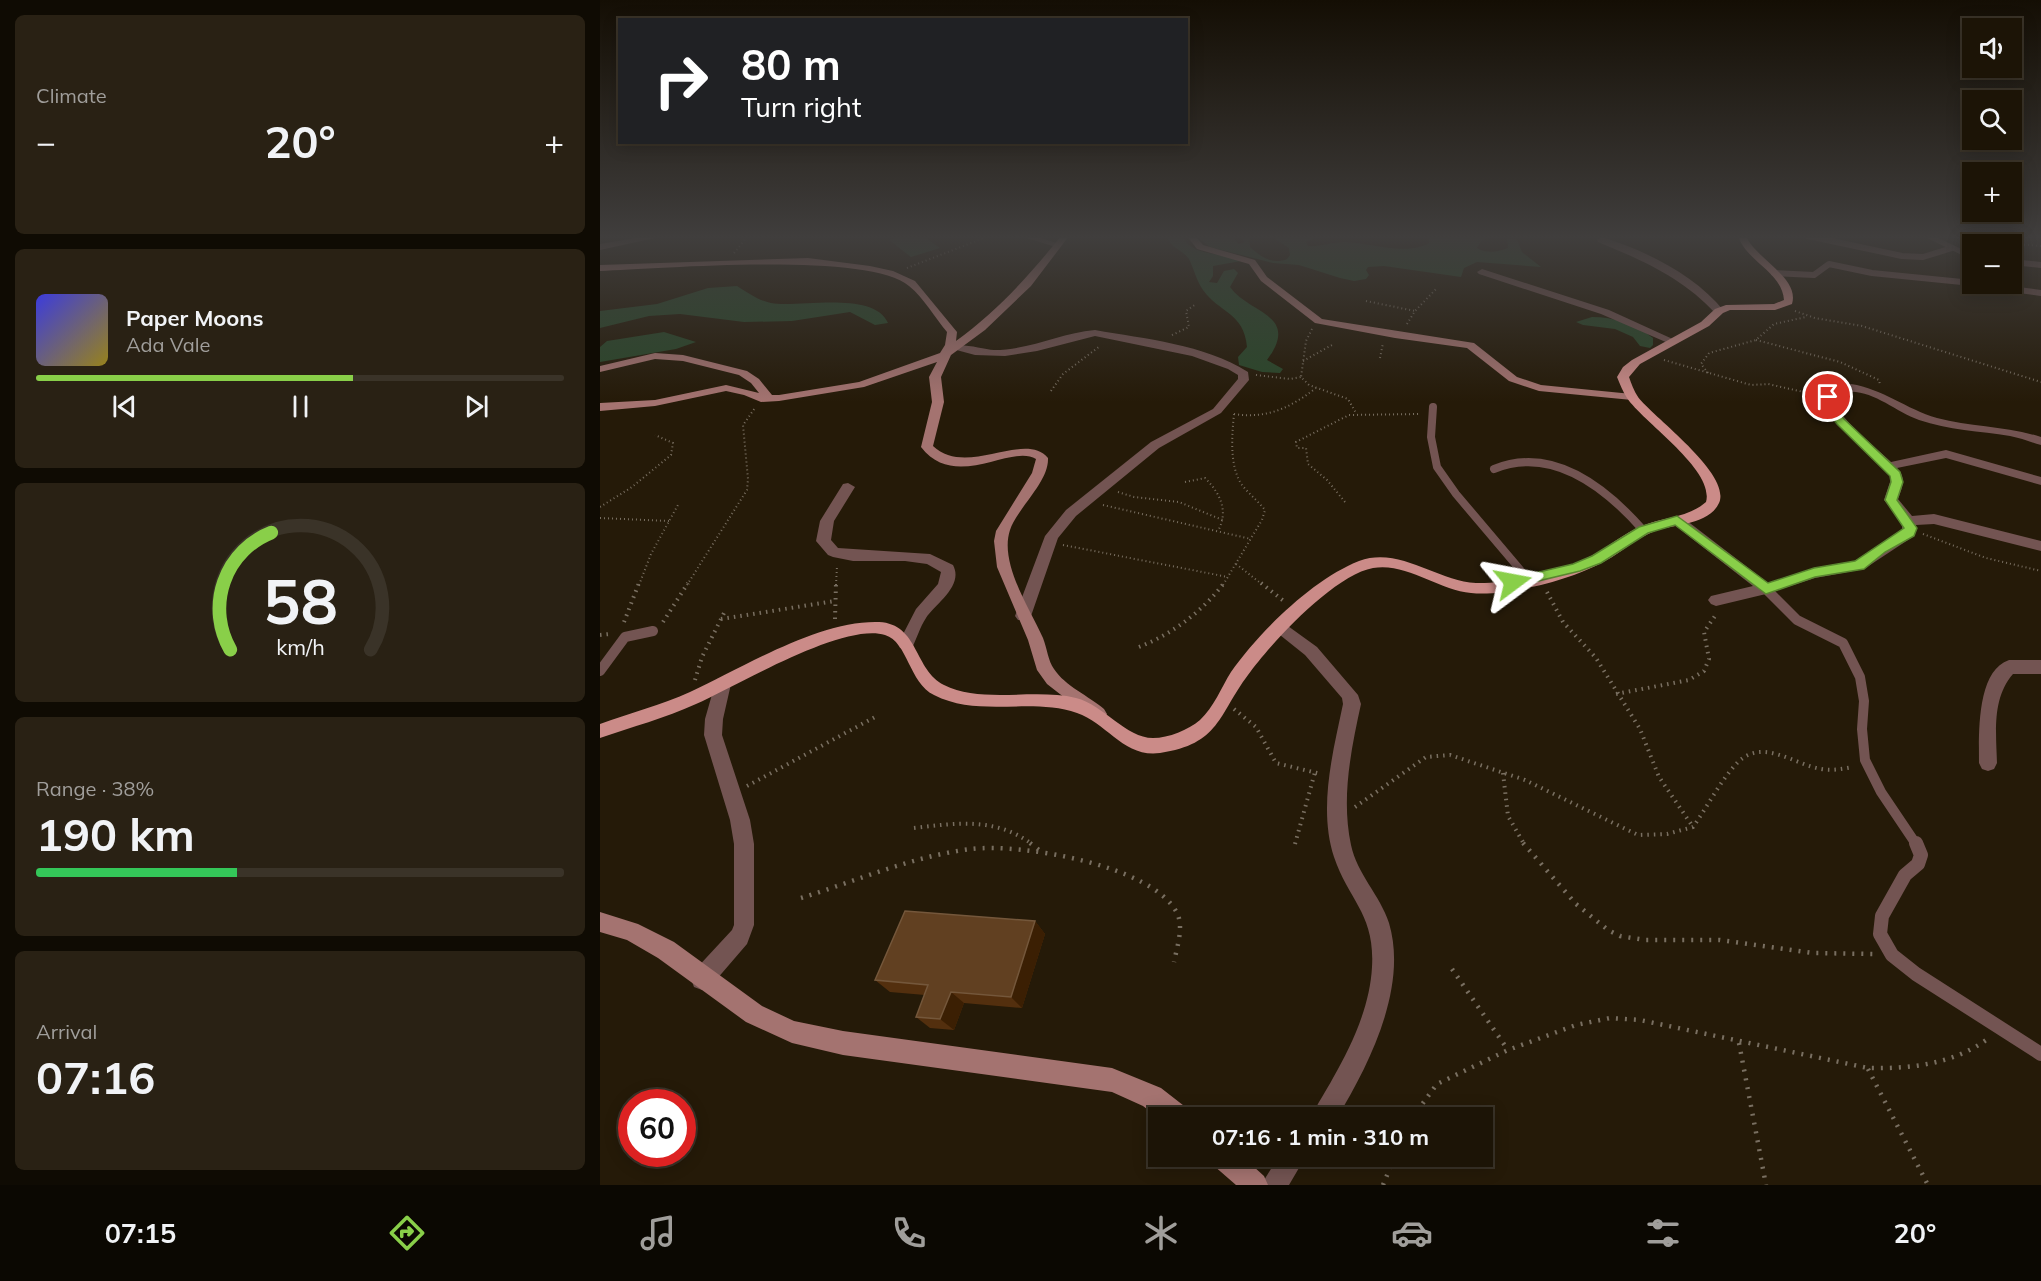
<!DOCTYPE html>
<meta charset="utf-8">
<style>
body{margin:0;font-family:Mulish,sans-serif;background:#292114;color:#f1f3f6;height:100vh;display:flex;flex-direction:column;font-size:22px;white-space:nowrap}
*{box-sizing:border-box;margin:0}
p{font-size:20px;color:#a09e9b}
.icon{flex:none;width:33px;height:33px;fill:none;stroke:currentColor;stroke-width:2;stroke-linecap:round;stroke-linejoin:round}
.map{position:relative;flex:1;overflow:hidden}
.drawer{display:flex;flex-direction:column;gap:15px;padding:15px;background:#0f0b03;width:600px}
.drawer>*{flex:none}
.guide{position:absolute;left:18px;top:18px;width:570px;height:126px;border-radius:0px;box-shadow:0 3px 15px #0003,0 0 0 2px #3a3328;background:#202124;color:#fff;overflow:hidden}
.buttons{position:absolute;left:1362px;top:18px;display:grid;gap:12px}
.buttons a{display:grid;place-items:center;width:60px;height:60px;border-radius:0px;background:#1c1406;box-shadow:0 3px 15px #0003,0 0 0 2px #3a3328;font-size:30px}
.speed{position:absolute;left:18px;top:1089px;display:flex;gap:12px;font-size:30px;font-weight:700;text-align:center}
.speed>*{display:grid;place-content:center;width:78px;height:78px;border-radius:50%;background:#1c1406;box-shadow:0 3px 15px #0003,0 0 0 2px #3a3328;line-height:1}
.speed .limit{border:9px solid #d22;background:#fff;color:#111}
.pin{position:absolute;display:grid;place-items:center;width:51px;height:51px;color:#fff;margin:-26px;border:3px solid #fff;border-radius:50%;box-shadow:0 2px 6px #0007}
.me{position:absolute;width:66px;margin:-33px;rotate:77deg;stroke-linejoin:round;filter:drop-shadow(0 0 4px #0008)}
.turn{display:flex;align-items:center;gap:21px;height:126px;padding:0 24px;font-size:27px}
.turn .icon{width:78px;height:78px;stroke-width:2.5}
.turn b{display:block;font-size:42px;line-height:51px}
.big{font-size:45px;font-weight:700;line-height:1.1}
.drawer .card{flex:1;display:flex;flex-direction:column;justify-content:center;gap:9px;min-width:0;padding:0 21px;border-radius:9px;background:#292114}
.drawer .dial{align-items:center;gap:0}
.dial svg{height:156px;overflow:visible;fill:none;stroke:#3a3328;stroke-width:7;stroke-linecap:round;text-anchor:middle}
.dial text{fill:#f1f3f6;stroke:none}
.song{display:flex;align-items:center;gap:18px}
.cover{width:72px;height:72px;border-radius:9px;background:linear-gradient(135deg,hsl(240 70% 55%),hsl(50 70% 35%))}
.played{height:6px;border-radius:3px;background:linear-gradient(90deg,#89cf49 60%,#3a3328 60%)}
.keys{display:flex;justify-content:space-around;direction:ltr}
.heat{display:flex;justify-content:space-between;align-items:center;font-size:33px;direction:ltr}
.charge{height:9px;border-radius:4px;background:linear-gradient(90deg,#34c759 38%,#3a3328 0)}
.trip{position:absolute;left:548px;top:1107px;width:345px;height:60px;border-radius:0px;background:#1c1406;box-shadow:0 3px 15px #0003,0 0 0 2px #3a3328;font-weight:700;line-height:60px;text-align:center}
.tabs{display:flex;height:96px;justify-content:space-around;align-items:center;background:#0b0802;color:#a09e9b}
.tabs .icon{width:42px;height:42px}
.tabs .active{color:#89cf49}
.tabs b{font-size:27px;color:#f1f3f6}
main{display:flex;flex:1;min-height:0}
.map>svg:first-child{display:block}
.green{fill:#2a4729}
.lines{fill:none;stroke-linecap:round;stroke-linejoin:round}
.path-far2{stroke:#796f61;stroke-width:2;stroke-dasharray:1 3;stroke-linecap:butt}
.path-far1{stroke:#796f61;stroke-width:4;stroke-dasharray:1.5 5;stroke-linecap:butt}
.path{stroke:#796f61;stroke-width:4.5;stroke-dasharray:2 7;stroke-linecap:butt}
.lane-far3{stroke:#735452;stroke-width:6}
.lane-far2{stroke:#735452;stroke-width:8}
.lane-far1{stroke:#735452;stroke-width:10}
.lane{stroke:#735452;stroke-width:14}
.street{fill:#735452;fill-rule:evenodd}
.secondary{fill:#a47370;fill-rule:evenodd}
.primary{fill:#cb8b88;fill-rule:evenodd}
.wall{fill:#532f0e}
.shaded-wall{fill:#3b1f03}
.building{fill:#614021;stroke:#74573b;stroke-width:1.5}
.route{fill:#89cf49;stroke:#59872f;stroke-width:1.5}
</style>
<main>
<section class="drawer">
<div class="card"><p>Climate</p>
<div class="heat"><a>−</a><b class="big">20°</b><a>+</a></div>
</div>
<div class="card">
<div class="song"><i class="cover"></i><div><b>Paper Moons</b><p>Ada Vale</p></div></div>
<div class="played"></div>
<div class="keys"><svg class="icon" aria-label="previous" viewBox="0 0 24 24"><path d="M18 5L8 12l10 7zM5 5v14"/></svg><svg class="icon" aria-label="pause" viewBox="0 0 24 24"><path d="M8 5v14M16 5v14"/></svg><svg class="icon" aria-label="next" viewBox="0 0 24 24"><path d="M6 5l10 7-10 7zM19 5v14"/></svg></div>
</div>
<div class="card dial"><svg viewBox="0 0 100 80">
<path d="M14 69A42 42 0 1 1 86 69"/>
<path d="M14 69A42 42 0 0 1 35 9" stroke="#89cf49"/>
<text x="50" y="56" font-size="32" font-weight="700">58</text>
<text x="50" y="72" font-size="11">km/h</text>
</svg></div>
<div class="card"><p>Range · 38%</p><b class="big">190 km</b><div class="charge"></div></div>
<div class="card"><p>Arrival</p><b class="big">07:16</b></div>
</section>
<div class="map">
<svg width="1441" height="1185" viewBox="0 0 1441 1185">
<rect width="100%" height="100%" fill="#251a08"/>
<path class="green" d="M304 236H323L340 248 311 257 289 240Z
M567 236H582C594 258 620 251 641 261L613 266V276L609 282 617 283 624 271 634 269 638 273 630 287C649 314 701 314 667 360L683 369 680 373 662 372 639 365 638 357 647 347C644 312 619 313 603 290 596 280 594 269 589 259 582 249 571 249 567 236Z
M596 236H633L638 244 644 242 641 236H649L650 247C661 257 673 265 687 259L690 255 689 248 671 236H718L706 242 708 246C721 247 732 242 745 242 771 243 806 256 829 243V239L822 236H890L881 241 877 248C887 254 897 252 908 248L907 238 917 240 922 252 941 267 877 262 864 268 861 277 784 266 768 267 766 270 769 275 766 279 754 281 740 278 699 265 673 263 610 247Z
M137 286C147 292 159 301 171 303 198 308 274 290 288 323L275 325 250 312 192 321 144 322 80 314 49 316 0 328V311L57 304 108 288Z
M992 317C1014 317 1035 324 1053 338V345L1050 348 1040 346 1033 337 1015 329 983 325 976 322Z
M64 332 96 342 76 349 0 362V347L7 341Z"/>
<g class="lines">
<path class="path-far2" d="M1409 236 1424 252
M1416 244 1441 246
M134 253 148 236
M307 268 389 236
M766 301 815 311
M1195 311 1215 318 1262 326 1441 382
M807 324 815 311 837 288
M712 329 706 341 701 377 709 385 748 399 756 413
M572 335 589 327 586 311 596 304
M1156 340 1240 362 1279 380 1280 385
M780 358 783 343
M1064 360 1151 385 1168 384 1217 395
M703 361 732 345
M1108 373 1101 364 1109 353 1156 340 1174 324 1206 317
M656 375 690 379 701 377
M451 391 463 374 500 346
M634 414C667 419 690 408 716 388
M585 482 605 478C620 493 629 511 618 531
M518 492 534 497 579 502 625 521
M745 502 727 480 708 464 706 448H697L696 442 749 415 820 414
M503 505 651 539
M0 507 32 487 71 455 73 443 55 435
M0 518 69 521
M1323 534 1386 558 1441 571
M463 545 628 577
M636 564 663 585
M39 585 51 554 79 503
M87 585 147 490 148 479 143 425 155 408
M236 585 237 566
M623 585 662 520 665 510C658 501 649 494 642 485 629 466 632 435 634 414"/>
<path class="path-far1" d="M661 583 685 602
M947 592 963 622 996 658 1040 729 1059 777 1093 827
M121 619 235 601
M235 619 236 583
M24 622 39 583
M63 622 88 583
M0 635 10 634
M539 647C572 634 602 612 624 583
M95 680 102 657 126 609
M1016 694 1089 680 1104 671 1109 659 1104 632 1117 613
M634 709 656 727 676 763 721 774
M903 773 908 816 924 844
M147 786 275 717
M755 807 826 757 850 755 925 780 1038 835 1067 834 1093 827C1108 806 1120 781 1138 762 1163 738 1193 764 1221 769 1232 771 1242 769 1253 767
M314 828C357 823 395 817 432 844
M695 844 715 772"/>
<path class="path" d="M430 843 439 850
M923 843 976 904 1008 930 1020 936 1045 940H1120L1213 953 1275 954
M201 898C256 881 313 856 371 849 420 843 553 865 577 913 584 927 577 947 574 962
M852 969 908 1050
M1139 1043 1166 1185
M1268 1069 1328 1185
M812 1118 837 1084 908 1050 976 1025 1010 1018 1040 1020 1268 1068C1311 1069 1354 1064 1389 1038
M783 1185 795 1156"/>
<path class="lane-far3" d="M1208 236 1302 256 1323 257 1352 248
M1174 273 1214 275 1229 264 1272 273 1372 283
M1373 284 1441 293"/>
<path class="lane-far2" d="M833 407 831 437 837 467 856 494 928 579
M894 469C953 445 1006 488 1043 530"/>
<path class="lane-far1" d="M1166 589 1197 620 1243 643 1260 677 1264 701 1262 729 1265 760 1281 792 1316 844
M0 671 25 637 53 631"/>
<path class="lane" d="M1316 843 1321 855 1318 864 1305 875 1282 916 1280 934 1292 955 1316 974 1441 1054"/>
<path class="street" d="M47 236H64L0 250V244Z
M420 236H434L460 244 456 247Z
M1323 236H1334L1372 254V260Z
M1001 237C1045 250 1095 275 1124 311L1115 313C1083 278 1042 260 998 242L997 240Z
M1412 259 1441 262V268L1412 265Z
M882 269 1009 310 1077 341 1068 343 1001 314 879 274 877 272Z
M495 330C545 339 604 344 648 372L649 380 621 413 559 448 476 516 458 538 431 616 428 620H418L415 616 445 536 466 510 551 442 613 409 638 379V375L628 369 592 356 495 336 437 351 405 356 375 355 349 348C357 341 382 349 394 350 430 350 460 333 495 330Z
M1251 384C1283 389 1306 409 1337 418 1371 427 1407 426 1441 437V445C1430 442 1421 438 1410 436 1380 431 1348 430 1319 420 1291 410 1264 381 1234 396 1234 416 1276 447 1291 462L1346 450 1441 477V485L1346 458 1297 468C1307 478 1302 488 1298 499L1312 516 1334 514 1441 541V551L1334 524 1316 525 1314 536 1264 569 1215 578 1166 594 1116 606 1111 604 1108 600 1111 596 1153 586 1072 523 1070 520 1072 517H1082L1168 583 1214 568 1255 561 1302 531V522L1284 500 1290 482V475L1237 424 1222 403 1224 392 1235 386Z
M248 483 255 487 234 521 231 540 238 548 330 554 353 565C364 586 336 603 326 618 320 627 317 638 312 648H300L298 644 316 609 338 584 341 572 327 564 305 561H253L233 557 228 555 216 541 220 521 243 484Z
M681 621 717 647 758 695 761 704C751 750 741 798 751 845 757 874 780 895 789 923 808 987 770 1063 737 1118H711C717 1104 726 1091 733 1078 752 1045 770 1006 772 967 775 914 749 901 734 857 718 808 733 752 743 704L742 698 705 655 675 631 673 627 675 623Z
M1409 660H1441V674H1413C1392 698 1396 732 1397 763L1394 769 1388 771 1382 769 1379 763C1379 736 1376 671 1409 660Z
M123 677 129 679 131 684 123 719 122 735 150 820 154 844V925L147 944 110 987 102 990 94 987 91 979 94 971 132 930 134 925V844L130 820 104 735 105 719 115 684 117 679Z
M679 1156H706L689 1185H661Z"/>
<path class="secondary" d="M461 236H469L431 286 385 330 351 355 341 377 344 402 333 446C367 478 424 430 448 458 449 482 418 507 410 530 399 563 430 609 443 638 447 648 448 661 454 669 465 686 489 696 504 709L507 714 504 719 498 721 492 719 447 684 437 670 428 640 397 567 394 541 396 531 432 473 436 459C411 443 356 492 321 447L332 402 329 377 337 362 264 387 179 401 161 402 144 395 126 391 55 406 0 411V403L55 400 126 385 159 393 151 383 139 375 83 361 55 359 0 372V366L55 353 83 355 147 371 159 379 172 395H179L259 382 340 353 345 345 347 332C335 318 324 298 309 286 269 251 59 269 0 271V265L208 258 270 266 293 271 315 281 357 332 356 341C397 311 429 276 461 236Z
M587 236H595L603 245 655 260 667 277 722 319 874 343 917 377 941 385 1032 394 1038 397 1032 400 939 391 909 381 867 348 795 338 715 323 661 281 649 264 597 249Z
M0 912 38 924 74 942 162 1006 194 1021 243 1031 512 1068 561 1088 588 1109 591 1118H559L543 1106 512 1092 243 1055 192 1043 146 1022 58 958 27 940 0 932Z
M610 1156H642L664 1176 668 1185H636L613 1165Z"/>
<path class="primary" d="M1138 236H1146C1156 259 1200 278 1192 304L1175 310H1130L1123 313 1109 326 1040 364 1029 377C1031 383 1034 391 1038 397 1054 418 1132 474 1119 503 1109 525 1074 524 1055 531 1036 538 1022 552 1005 561 974 579 907 597 871 593 839 590 806 562 773 568 734 575 671 643 648 675 618 715 620 744 560 753 524 758 507 723 477 713 431 697 379 718 334 695 309 683 308 642 285 635 243 622 137 686 96 704 65 718 32 727 0 738V724C30 713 61 705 90 692 144 667 219 620 279 622 319 624 314 670 344 685 380 704 435 688 476 698 504 705 526 738 553 738 569 738 588 730 600 720 614 707 621 688 631 672 659 632 713 579 759 561 800 546 836 581 876 583 909 584 963 571 993 555 1010 546 1024 533 1042 526 1063 517 1088 518 1106 502 1115 470 1044 423 1027 398 1023 392 1020 384 1017 377L1023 367 1032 360 1101 322 1115 309 1126 305 1174 304 1184 300C1182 272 1147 262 1138 236Z"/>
</g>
<path class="wall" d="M435 921 445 934 422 1008 364 1003 354 1030 330 1028 316 1017 325 995 290 992 275 980Z"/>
<path class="shaded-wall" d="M435 921 445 934 422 1008 411 997Z
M351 992 364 1003 354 1030 340 1019Z"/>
<path class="building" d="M305 911 435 921 411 997 351 992 340 1019 316 1017 328 985 275 980Z"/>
<linearGradient id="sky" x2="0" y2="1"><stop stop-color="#140e04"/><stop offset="0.59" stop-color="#403e3d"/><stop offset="1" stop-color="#403e3d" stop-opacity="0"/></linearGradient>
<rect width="1441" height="402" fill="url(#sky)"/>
<path class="route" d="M1228 394 1233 397 1236 409 1244 419 1300 472 1303 482 1297 500 1317 528 1314 536 1285 552 1264 569 1215 577 1166 594 1075 525 1048 533 1001 563 980 571 913 587 909 586V579L973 564 992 556 1039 527 1077 516 1168 583 1214 568 1255 561 1304 528 1285 500 1291 482 1290 476 1237 424 1226 410 1222 397Z"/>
</svg>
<div class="buttons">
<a><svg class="icon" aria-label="sound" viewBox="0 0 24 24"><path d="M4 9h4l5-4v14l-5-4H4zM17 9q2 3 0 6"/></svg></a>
<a><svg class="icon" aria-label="search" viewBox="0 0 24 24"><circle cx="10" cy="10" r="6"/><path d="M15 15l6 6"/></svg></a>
<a>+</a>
<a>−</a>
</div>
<div class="speed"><div class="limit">60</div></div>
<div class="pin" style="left:1228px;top:397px;background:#d93025"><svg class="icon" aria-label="arrive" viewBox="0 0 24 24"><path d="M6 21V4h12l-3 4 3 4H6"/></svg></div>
<svg class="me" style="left:913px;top:582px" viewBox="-20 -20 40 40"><path d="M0-17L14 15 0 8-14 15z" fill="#89cf49" stroke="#fff" stroke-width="4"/></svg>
<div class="trip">07:16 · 1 min · 310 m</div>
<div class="guide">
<div class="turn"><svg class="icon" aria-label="right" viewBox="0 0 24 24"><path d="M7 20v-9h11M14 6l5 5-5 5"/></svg><div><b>80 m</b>Turn right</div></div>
</div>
</div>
</main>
<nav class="tabs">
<b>07:15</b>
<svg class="icon active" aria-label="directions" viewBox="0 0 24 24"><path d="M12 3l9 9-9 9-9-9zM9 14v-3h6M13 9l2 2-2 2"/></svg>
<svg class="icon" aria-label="music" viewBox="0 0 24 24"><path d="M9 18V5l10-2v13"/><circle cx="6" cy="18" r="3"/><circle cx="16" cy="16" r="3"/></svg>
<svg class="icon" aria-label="phone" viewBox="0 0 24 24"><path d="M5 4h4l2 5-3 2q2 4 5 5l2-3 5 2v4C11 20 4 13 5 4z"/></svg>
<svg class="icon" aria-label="climate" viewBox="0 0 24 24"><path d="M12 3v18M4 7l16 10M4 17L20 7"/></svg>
<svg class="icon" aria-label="car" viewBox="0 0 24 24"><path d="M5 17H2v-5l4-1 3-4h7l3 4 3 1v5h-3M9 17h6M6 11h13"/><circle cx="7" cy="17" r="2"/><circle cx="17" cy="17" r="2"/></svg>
<svg class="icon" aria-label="filters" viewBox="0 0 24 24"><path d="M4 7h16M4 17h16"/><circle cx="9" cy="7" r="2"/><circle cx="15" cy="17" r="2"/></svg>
<b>20°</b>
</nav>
